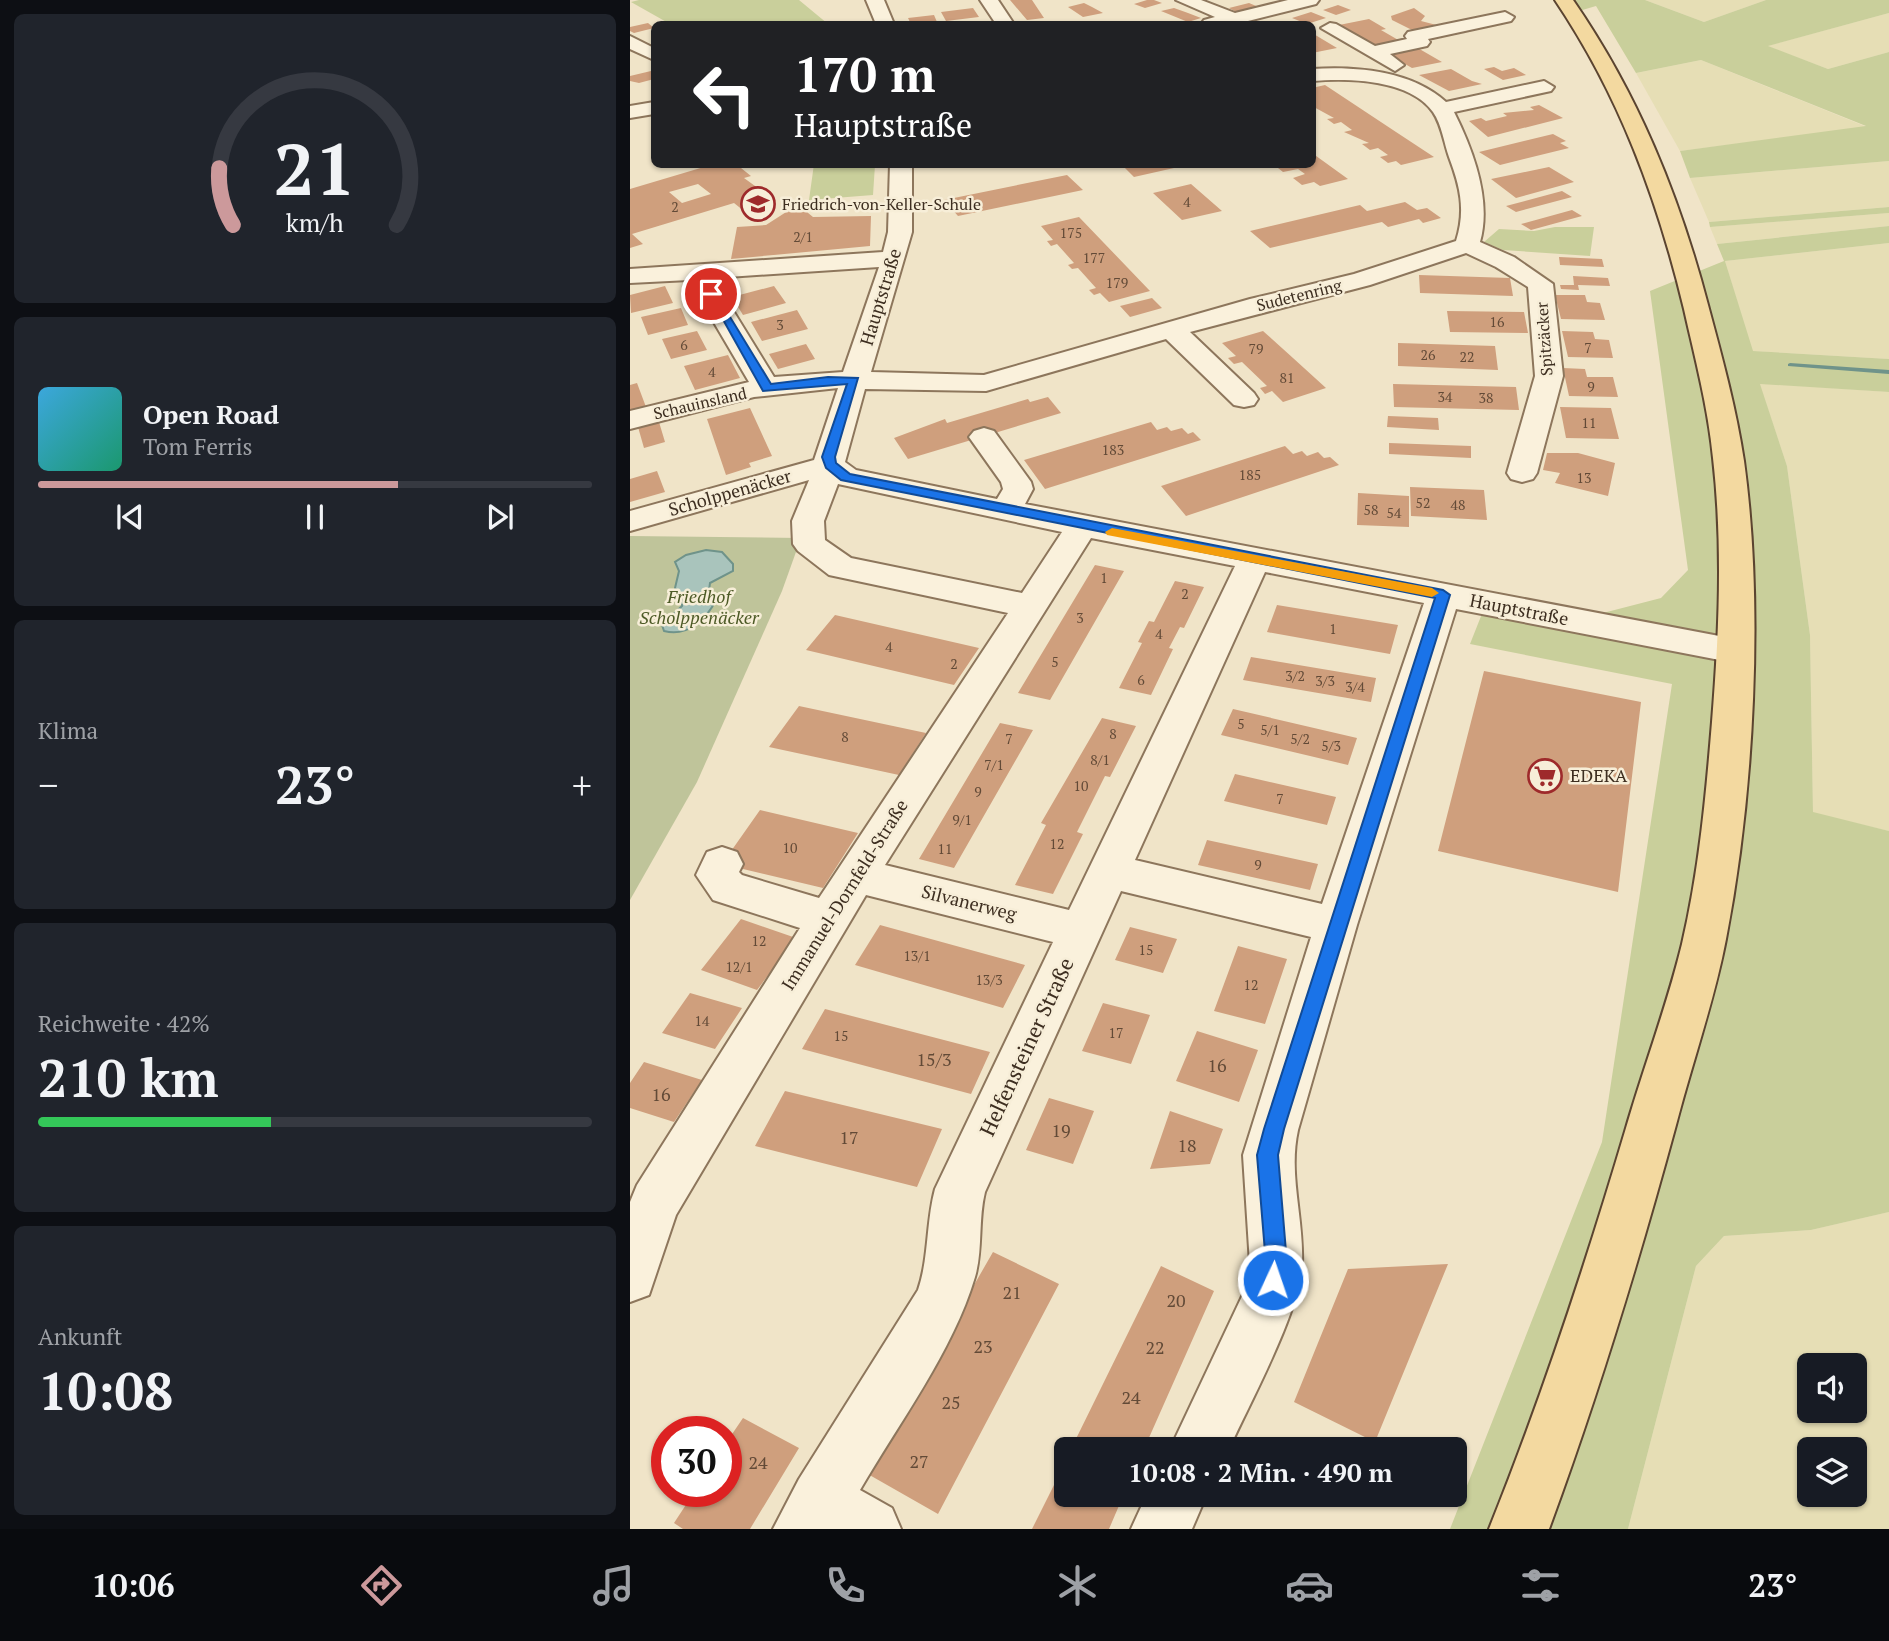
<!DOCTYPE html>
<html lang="de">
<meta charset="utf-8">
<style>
body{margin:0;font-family:"PT Serif",serif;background:#20242c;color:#f1f3f6;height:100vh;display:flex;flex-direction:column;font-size:26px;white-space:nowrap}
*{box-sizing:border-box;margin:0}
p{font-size:23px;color:#9ea1a6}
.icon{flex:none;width:38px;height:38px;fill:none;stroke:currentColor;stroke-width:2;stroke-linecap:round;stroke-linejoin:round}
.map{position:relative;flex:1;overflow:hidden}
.sheet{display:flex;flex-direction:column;gap:14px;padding:14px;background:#0d0f14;width:630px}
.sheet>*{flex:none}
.banner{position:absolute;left:21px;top:21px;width:665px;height:147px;border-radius:10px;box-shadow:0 2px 5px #0004;background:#202124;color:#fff;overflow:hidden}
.controls{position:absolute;left:1167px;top:1353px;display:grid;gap:14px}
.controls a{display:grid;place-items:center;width:70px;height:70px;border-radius:10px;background:#171b24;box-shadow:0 2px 5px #0004;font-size:35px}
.speed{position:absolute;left:21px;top:1416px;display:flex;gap:14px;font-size:35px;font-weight:700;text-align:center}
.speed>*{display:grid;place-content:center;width:91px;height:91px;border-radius:50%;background:#171b24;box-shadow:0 2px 5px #0004;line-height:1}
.speed .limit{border:10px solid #d22;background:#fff;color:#111}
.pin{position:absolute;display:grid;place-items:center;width:60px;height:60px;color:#fff;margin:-30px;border:4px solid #fff;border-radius:50%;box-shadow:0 2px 7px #0007}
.me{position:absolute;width:77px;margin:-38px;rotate:3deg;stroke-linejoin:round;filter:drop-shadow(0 0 5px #0008)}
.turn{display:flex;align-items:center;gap:24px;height:147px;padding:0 28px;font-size:32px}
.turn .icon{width:91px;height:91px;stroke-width:2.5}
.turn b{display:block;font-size:49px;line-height:60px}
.big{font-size:52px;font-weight:800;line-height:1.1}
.sheet .widget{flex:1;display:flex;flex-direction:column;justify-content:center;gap:10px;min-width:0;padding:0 24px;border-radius:10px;background:#20242c}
.sheet .dial{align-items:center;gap:0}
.dial svg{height:182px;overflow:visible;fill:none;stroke:#363941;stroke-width:7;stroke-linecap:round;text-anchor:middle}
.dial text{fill:#f1f3f6;stroke:none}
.song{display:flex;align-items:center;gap:21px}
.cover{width:84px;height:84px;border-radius:10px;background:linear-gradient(135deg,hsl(200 70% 55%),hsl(160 70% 35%))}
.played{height:7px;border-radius:4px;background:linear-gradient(90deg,#cc999b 65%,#363941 65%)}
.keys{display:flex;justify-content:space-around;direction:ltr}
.heat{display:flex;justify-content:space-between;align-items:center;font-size:38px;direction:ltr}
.charge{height:10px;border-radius:5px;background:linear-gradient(90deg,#34c759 42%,#363941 0)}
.trip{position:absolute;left:424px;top:1437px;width:413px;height:70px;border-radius:10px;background:#171b24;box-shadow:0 2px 5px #0004;font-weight:800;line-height:70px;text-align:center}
.tab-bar{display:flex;height:112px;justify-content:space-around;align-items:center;background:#090b0e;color:#9ea1a6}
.tab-bar .icon{width:49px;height:49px}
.tab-bar .active{color:#cc999b}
.tab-bar b{font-size:32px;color:#f1f3f6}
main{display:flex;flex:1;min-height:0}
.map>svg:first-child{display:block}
.farmland{fill:#e6deb5;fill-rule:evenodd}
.green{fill:#c9cf9b}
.cemetery{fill:#bfc49a}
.water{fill:#a9c4bc;stroke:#6f938a;stroke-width:2}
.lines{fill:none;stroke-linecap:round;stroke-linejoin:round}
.stream{fill:#6f938a;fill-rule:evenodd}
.building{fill:#cf9f7d;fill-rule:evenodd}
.minor-casing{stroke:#8d765c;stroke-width:4}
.major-casing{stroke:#5b4430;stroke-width:4}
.minor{fill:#faf1dc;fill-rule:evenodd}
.major{fill:#f3d9a0;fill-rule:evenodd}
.route{fill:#1a73e8;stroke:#114b97;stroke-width:2}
.slow{fill:#f59e0b}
.labels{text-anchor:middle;stroke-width:5;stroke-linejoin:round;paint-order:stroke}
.number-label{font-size:14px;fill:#624a37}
.far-poi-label{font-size:16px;fill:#3d2e20;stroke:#f7eed8;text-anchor:start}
.far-street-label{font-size:16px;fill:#3d2e20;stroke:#f7eed8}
.street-label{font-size:18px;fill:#3d2e20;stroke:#f7eed8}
.park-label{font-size:18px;font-style:italic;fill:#4d5a26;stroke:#f7eed8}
.poi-label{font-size:18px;fill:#3d2e20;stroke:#f7eed8;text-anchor:start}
.near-number-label{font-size:18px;fill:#624a37}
.near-street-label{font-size:21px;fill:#3d2e20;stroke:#f7eed8}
</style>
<main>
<section class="sheet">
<div class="widget dial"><svg viewBox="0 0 100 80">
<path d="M14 69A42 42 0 1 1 86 69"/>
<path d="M14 69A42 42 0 0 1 8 44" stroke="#cc999b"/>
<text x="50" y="56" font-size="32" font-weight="700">21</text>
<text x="50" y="72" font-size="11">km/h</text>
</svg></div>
<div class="widget">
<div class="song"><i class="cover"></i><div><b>Open Road</b><p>Tom Ferris</p></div></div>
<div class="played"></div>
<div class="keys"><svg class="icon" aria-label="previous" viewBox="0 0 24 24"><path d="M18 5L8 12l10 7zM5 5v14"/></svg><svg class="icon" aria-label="pause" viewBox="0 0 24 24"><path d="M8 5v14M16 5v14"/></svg><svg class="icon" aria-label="next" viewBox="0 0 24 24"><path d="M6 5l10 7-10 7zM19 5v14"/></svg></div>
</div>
<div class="widget"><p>Klima</p>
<div class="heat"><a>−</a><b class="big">23°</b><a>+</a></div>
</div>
<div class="widget"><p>Reichweite · 42%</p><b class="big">210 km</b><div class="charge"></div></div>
<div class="widget"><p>Ankunft</p><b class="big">10:08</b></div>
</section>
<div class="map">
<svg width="1259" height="1529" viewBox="0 0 1259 1529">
<rect width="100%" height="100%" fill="#f0e4c8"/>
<path class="farmland" d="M1015 0H1136L1074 22Z
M1259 13V52L1198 69 1137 46Z
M1071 60 1237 127 1050 151 1006 73Z
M1259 161V207L1079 222 1060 178Z
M1259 213V226L1087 244 1080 227Z
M1259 243V359L1122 351 1095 261Z
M1129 383 1259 392V831L1183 813 1180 635 1157 466Z
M1259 1212V1529H998L1066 1266 1094 1236 1181 1230ZM1180 1365H1225V1410H1180ZM1180 1449H1225V1494H1180Z"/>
<path class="green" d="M9 0H169L198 24H40L1 2Z
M940 0H1015L1074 22 1136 0H1259V13L1138 46 1198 69 1259 52V161L1060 178 1050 151 1236 126 1071 60 1006 73 966 6 949 11Z
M184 164 245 165 243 195 179 200Z
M1259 207V213L1080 227 1079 222Z
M1259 226V243L1095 261 1123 351 1259 359V392L1130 384 1157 466 1180 635 1183 812 1259 831V1212L1181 1230 1094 1236 1066 1266 998 1529H820L972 1142 1042 684 840 644 859 596 973 613 1031 598 1058 570 1020 291 1094 261 1087 244Z
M925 227H964L960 256 873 250 854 242 869 229 904 231Z"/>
<path class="cemetery" d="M0 536 171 538 152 591 67 782 0 900Z"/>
<path class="water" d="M76 550 92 552 103 564V571L80 583 79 591 86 600C76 620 58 637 34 631L32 625 52 606V598L45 588 49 571 45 562 56 555Z"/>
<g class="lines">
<path class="stream" d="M1160 363 1259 370V374L1158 366V364Z"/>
</g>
<path class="building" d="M380 0H402L414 18 397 20Z
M517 0H524L532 3 515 8 504 4Z
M454 3 462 7 473 13 453 17 438 7Z
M619 3 631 8 610 14 599 8Z
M708 5 721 10 706 15 693 10Z
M343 8 349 17 316 21 311 12Z
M544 8 558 13 571 18 558 22 531 11Z
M784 8 795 16 791 21 818 28 786 32 762 20 761 16Z
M681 12 696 18 677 24 662 18Z
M304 15 307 22 281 24 278 18Z
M739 19 756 29 751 30 770 41 743 46 718 29 710 30 704 26Z
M18 23 24 28 4 33 0 31V27Z
M682 33 707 48 682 53Z
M786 47 812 62 782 68 756 53Z
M864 67 872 71 884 68 896 75 873 80 854 69Z
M821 69 842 81 852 84 819 91 789 75Z
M21 71 24 79 9 83 0 81V76Z
M695 85 766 132 804 157 771 165 766 161 758 163 750 157 758 155 748 148 740 150 732 144 739 143 714 132 722 130 711 122 704 124 697 119 704 118 682 106H685L682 104V88Z
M909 105 933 118 858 137 839 121 851 118 856 121 877 116 873 113 904 110 900 107Z
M923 134 936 141 930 143 939 148 870 165 849 152Z
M682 153 718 179 690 186 684 182 672 185 663 178 675 174 668 169 653 172 643 164H682Z
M84 164H106L121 176 114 178 146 201 114 211 104 203 2 234 13 244 0 248V189ZM68 184 81 194 52 203 39 192Z
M491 164H540L544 168 504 177Z
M919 167 944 182 886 198 861 179Z
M437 175 453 190 328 216 314 200Z
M561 184 592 211 552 220 523 193Z
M932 191 942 197 886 212 876 206Z
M775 202 787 210 797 208 811 218 793 223 789 219 758 227 752 222 640 248 620 231 730 205 737 211Z
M164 207 172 208 183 217 241 216 240 246 101 259 107 227 136 225Z
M942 210 952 216 901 230 891 224Z
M449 217 497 267 520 291 479 302 470 293 464 295 459 290 466 288 448 268 442 269 438 265 444 263 427 244 421 246 417 241 423 240 411 226Z
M929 257 972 259 974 267 930 265Z
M789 275 880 278 883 296 790 293Z
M943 276 978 278 980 286 948 285 949 290 931 289 930 285H944Z
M35 286 43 303 1 313 0 295Z
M144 286 156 303 113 315 102 297Z
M925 295H955L957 302 970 303 975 320 931 319Z
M522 298 532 308 500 317 490 306Z
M51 308 58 325 18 335 11 317Z
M167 310 178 329 132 341 121 322Z
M817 311 894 312 898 333 820 332Z
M67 331 77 350 41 359 32 339Z
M633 331 663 358 696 388 653 402 642 391 635 394 630 388 637 386 612 362 604 364 598 358 606 356 592 343Z
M932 331 963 332 965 339 979 340 983 358 938 357Z
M768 343 865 346 868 370 768 366Z
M176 344 185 359 148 369 139 354Z
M98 355 110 378 65 390 54 366Z
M933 368 955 369 957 377H983L988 397 939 396Z
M7 383 16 407 0 411V385Z
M763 384 886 387 889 410 764 407Z
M418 397 431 413 278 459 264 438 315 419 317 423 398 399 400 402Z
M930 407 981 408 989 439 936 438Z
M120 408 142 456 119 463 121 467 96 475 77 419Z
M758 416 808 418 809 430 757 427Z
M29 422 35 442 14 448 8 427Z
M521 422 527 430 537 427 541 431 552 428 558 434 563 432 571 440 415 489 394 460Z
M759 443 841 446V458L759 454Z
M655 446 663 454 672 451 677 456 688 452 694 458 700 457 709 465 556 516 531 486Z
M917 453H948L985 463 978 496 925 483 930 473 913 470Z
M27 471 35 492 0 502V479Z
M780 487 854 490 857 520 781 516Z
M728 493 779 496V527L727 525Z
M465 565 494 571 420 700 388 693Z
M545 581 574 587 554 628 550 627 539 648 543 649 521 695 489 688 512 643 508 642 519 621 524 622Z
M647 605 768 625 760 654 637 632Z
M205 615 349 648 324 685 176 650Z
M621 657 746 678 741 702 613 680Z
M854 671 1011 702 988 892 808 851Z
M169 706 296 733 269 775 139 747Z
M603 709 727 738 718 765 591 735Z
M472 718 506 726 480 777 475 776 447 832 453 834 423 894 385 885 416 825 411 823Z
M370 723 403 730 324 868 289 859Z
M605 774 706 797 697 825 594 801Z
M130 810 228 833 193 888 92 864Z
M577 840 688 864 680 890 568 865Z
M111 919 166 938 127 990 71 970Z
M250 925 395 965 373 1008 225 965Z
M500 927 547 939 533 973 485 960Z
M608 946 657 959 635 1024 584 1011Z
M60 993 112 1008 85 1049 32 1033Z
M473 1003 520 1015 501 1064 452 1051Z
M195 1009 360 1052 341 1094 172 1049Z
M567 1031 628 1050 609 1102 546 1081Z
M14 1062 72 1080 44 1122 0 1108V1083Z
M155 1091 312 1129 287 1187 125 1146Z
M419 1098 464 1111 443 1164 396 1150Z
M540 1111 593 1129 580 1164 520 1169Z
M363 1252 429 1284 308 1514 236 1473Z
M818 1264 745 1442 664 1402 718 1269Z
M531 1266 584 1291 514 1449H441Z
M113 1418 169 1448 120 1529H53L44 1523 65 1491H96V1443Z
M436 1461V1494H494L479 1529H402Z"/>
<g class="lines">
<g class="minor-casing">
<path id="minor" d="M236 0H254L264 24H246Z
M350 0H368L384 24H366Z
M546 0H571L605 13 658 0H689L686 4 606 24H571L574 20 585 17Z
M875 12 884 17 881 21 798 39 800 42 797 46 760 54 774 65 765 71 691 28 700 23 706 24 745 46 777 39 775 36 778 32Z
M0 36 24 48V60L0 49Z
M682 69C727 66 782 71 816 102L914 81 924 87 921 91 824 112C843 150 862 200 850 242L884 257 923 284 933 376 907 473 903 479 892 482 881 479 877 473 905 376 898 287 866 267 836 253 740 285 560 332 624 393 628 399 624 405 614 407 604 405 536 339 356 391 235 389 215 462 226 470 367 499 373 489 371 482 339 437 344 431 354 428 364 431 401 482 403 489 395 504 1105 639 1117 642 1123 651 1117 660 1105 663 826 609 727 925 668 1130C658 1175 674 1218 672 1264 670 1312 620 1402 599 1449H540L614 1292 620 1264 613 1155 681 937 491 891 355 1192C348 1219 353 1250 345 1277 323 1351 269 1423 230 1490L262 1508 271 1529H143L169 1479 288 1290C299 1258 296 1222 305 1189L423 942 236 895 46 1215 19 1295 0 1302V1202L7 1185 170 928 83 900 66 875 77 852 92 847 107 852 113 864 109 872 112 875 189 898 378 613 199 575 168 551 163 544 162 521 179 480 0 531V511L184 460 208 388 124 397 0 429V411L119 382 59 280 0 283V269L253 252 258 232 260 164H282V232L241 372 354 375 620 299 724 274 826 241C836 210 830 186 819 157 814 143 812 125 803 112 780 79 718 78 682 81ZM249 267 213 372 144 377 83 278ZM208 484 432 532 392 593 221 558 195 540 194 521ZM461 538 605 566 439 910 255 865ZM635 572 794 603 692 904 505 860Z
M24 102V114L0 118V106Z
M517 1494H577L562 1529H501Z"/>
</g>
<g class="major-casing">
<path id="major" d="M925 0H943C1008 94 1049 195 1078 305 1092 357 1106 408 1114 461 1134 606 1124 795 1096 939 1084 1002 1062 1063 1046 1125 1009 1261 968 1396 919 1529H859C912 1397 956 1263 996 1128 1014 1066 1037 1006 1052 944 1069 871 1076 796 1082 722 1089 634 1093 545 1083 458 1078 407 1065 358 1054 309 1027 197 989 95 925 0Z"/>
</g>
<use href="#minor" class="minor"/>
<use href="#major" class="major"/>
</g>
<path class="route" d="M77 291 86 294 141 384 198 377 228 378 205 457 206 463 220 474 813 590 820 595 654 1129 648 1155 657 1264 651 1288 643 1291 635 1288 632 1280 636 1264 627 1155 634 1129 805 598 211 480 196 468 192 457 217 384 133 391Z"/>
<path class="slow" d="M482 528 802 588 809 593 802 597 477 535 475 532Z"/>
<defs>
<g id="school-ring" transform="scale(1.75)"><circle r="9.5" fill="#f7eed8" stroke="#9e2a2b" stroke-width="1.5"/><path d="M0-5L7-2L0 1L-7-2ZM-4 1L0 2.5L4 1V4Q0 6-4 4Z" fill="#9e2a2b"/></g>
<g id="supermarket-ring" transform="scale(1.75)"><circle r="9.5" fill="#f7eed8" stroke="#9e2a2b" stroke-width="1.5"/><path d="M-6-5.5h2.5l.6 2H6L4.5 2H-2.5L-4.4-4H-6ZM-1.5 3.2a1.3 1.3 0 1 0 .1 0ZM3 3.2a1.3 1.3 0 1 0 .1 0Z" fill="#9e2a2b"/></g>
</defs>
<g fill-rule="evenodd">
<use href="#school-ring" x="128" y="204"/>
<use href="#supermarket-ring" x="915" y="776"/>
</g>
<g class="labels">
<g class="number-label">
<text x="557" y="207">4</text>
<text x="45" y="212">2</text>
<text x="441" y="238">175</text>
<text x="173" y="242">2/1</text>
<text x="464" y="263">177</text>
<text x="487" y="288">179</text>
<text x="867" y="327">16</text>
<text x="150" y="330">3</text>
<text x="54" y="350">6</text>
<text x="958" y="353">7</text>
<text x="626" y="354">79</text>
<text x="798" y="360">26</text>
<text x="837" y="362">22</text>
<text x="82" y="377">4</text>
<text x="657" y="383">81</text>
<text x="961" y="392">9</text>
<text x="815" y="402">34</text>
<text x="856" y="403">38</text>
<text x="959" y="428">11</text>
<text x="483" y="455">183</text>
<text x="620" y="480">185</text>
<text x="954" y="483">13</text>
<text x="793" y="508">52</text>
<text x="828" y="510">48</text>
<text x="741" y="515">58</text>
<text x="764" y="518">54</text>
<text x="474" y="583">1</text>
<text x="555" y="599">2</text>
<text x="450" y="623">3</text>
<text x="703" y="634">1</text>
<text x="529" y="639">4</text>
<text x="259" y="652">4</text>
<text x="425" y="667">5</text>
<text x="324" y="669">2</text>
<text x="665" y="681">3/2</text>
<text x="511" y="685">6</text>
<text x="695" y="686">3/3</text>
<text x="725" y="692">3/4</text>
<text x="611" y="729">5</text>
<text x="640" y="735">5/1</text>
<text x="483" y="739">8</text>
<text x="215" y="742">8</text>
<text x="379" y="744">7</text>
<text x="670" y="744">5/2</text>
<text x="701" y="751">5/3</text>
<text x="470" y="765">8/1</text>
<text x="364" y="770">7/1</text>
<text x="451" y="791">10</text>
<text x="348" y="797">9</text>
<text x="650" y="804">7</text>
<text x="332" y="825">9/1</text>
<text x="427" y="849">12</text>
<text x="160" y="853">10</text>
<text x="315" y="854">11</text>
<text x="628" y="870">9</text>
<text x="129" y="946">12</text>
<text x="516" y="955">15</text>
<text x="287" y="961">13/1</text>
<text x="109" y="972">12/1</text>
<text x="359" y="985">13/3</text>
<text x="621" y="990">12</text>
<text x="72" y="1026">14</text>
<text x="486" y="1038">17</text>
<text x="211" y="1041">15</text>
</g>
<g class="far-poi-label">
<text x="152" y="210">Friedrich-von-Keller-Schule</text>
</g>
<g class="far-street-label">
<text transform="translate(669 295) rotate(-14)" y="6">Sudetenring</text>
<text transform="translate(914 339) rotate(-94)" y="6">Spitzäcker</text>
<text transform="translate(70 403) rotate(-13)" y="6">Schauinsland</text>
</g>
<g class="street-label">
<text transform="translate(251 297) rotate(-73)" y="6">Hauptstraße</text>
<text transform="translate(100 493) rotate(-16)" y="6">Scholppenäcker</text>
<text transform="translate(889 610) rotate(11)" y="6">Hauptstraße</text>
<text transform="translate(215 895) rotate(-58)" y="6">Immanuel-Dornfeld-Straße</text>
<text transform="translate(339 903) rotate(14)" y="6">Silvanerweg</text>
</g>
<g class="park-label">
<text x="69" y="603">Friedhof<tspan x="69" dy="21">Scholppenäcker</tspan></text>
</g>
<g class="poi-label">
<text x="940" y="782">EDEKA</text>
</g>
<g class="near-number-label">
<text x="304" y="1066">15/3</text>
<text x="587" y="1072">16</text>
<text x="31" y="1101">16</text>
<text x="431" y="1137">19</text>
<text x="219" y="1144">17</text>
<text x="557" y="1152">18</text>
<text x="382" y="1299">21</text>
<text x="546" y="1307">20</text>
<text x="353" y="1353">23</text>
<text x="525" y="1354">22</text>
<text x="501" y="1404">24</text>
<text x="321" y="1409">25</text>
<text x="289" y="1468">27</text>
<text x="128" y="1469">24</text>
</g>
<g class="near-street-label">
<text transform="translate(397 1047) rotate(-65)" y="7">Helfensteiner Straße</text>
</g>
</g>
</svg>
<div class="controls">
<a><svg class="icon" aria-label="sound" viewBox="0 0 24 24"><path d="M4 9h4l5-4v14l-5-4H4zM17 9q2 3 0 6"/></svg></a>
<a><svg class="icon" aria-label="layers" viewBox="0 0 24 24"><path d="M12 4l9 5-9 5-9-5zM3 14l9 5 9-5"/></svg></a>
</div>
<div class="speed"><div class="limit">30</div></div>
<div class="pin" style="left:81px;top:294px;background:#d93025"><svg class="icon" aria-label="arrive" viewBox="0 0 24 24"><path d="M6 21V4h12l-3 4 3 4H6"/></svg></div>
<svg class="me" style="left:643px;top:1280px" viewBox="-20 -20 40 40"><circle r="17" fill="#1a73e8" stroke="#fff" stroke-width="3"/><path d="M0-11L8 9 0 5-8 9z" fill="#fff"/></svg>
<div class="trip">10:08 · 2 Min. · 490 m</div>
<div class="banner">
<div class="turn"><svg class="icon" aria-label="left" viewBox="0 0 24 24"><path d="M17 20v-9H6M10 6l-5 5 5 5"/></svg><div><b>170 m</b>Hauptstraße</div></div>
</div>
</div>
</main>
<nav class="tab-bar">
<b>10:06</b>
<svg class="icon active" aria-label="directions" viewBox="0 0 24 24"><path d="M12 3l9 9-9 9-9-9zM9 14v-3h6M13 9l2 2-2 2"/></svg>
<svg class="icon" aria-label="music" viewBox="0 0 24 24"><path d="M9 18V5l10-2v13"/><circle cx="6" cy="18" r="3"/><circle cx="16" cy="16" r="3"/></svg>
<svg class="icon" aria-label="phone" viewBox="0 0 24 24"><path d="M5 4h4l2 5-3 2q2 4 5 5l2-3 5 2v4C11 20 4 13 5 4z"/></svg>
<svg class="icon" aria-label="climate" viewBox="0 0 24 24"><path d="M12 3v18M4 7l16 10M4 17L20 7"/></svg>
<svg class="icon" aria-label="car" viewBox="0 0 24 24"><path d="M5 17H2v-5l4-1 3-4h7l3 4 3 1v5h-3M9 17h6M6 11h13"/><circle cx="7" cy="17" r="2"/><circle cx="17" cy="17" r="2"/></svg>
<svg class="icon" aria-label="filters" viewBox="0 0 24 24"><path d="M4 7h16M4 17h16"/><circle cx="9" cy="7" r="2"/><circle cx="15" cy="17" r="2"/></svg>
<b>23°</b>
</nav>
